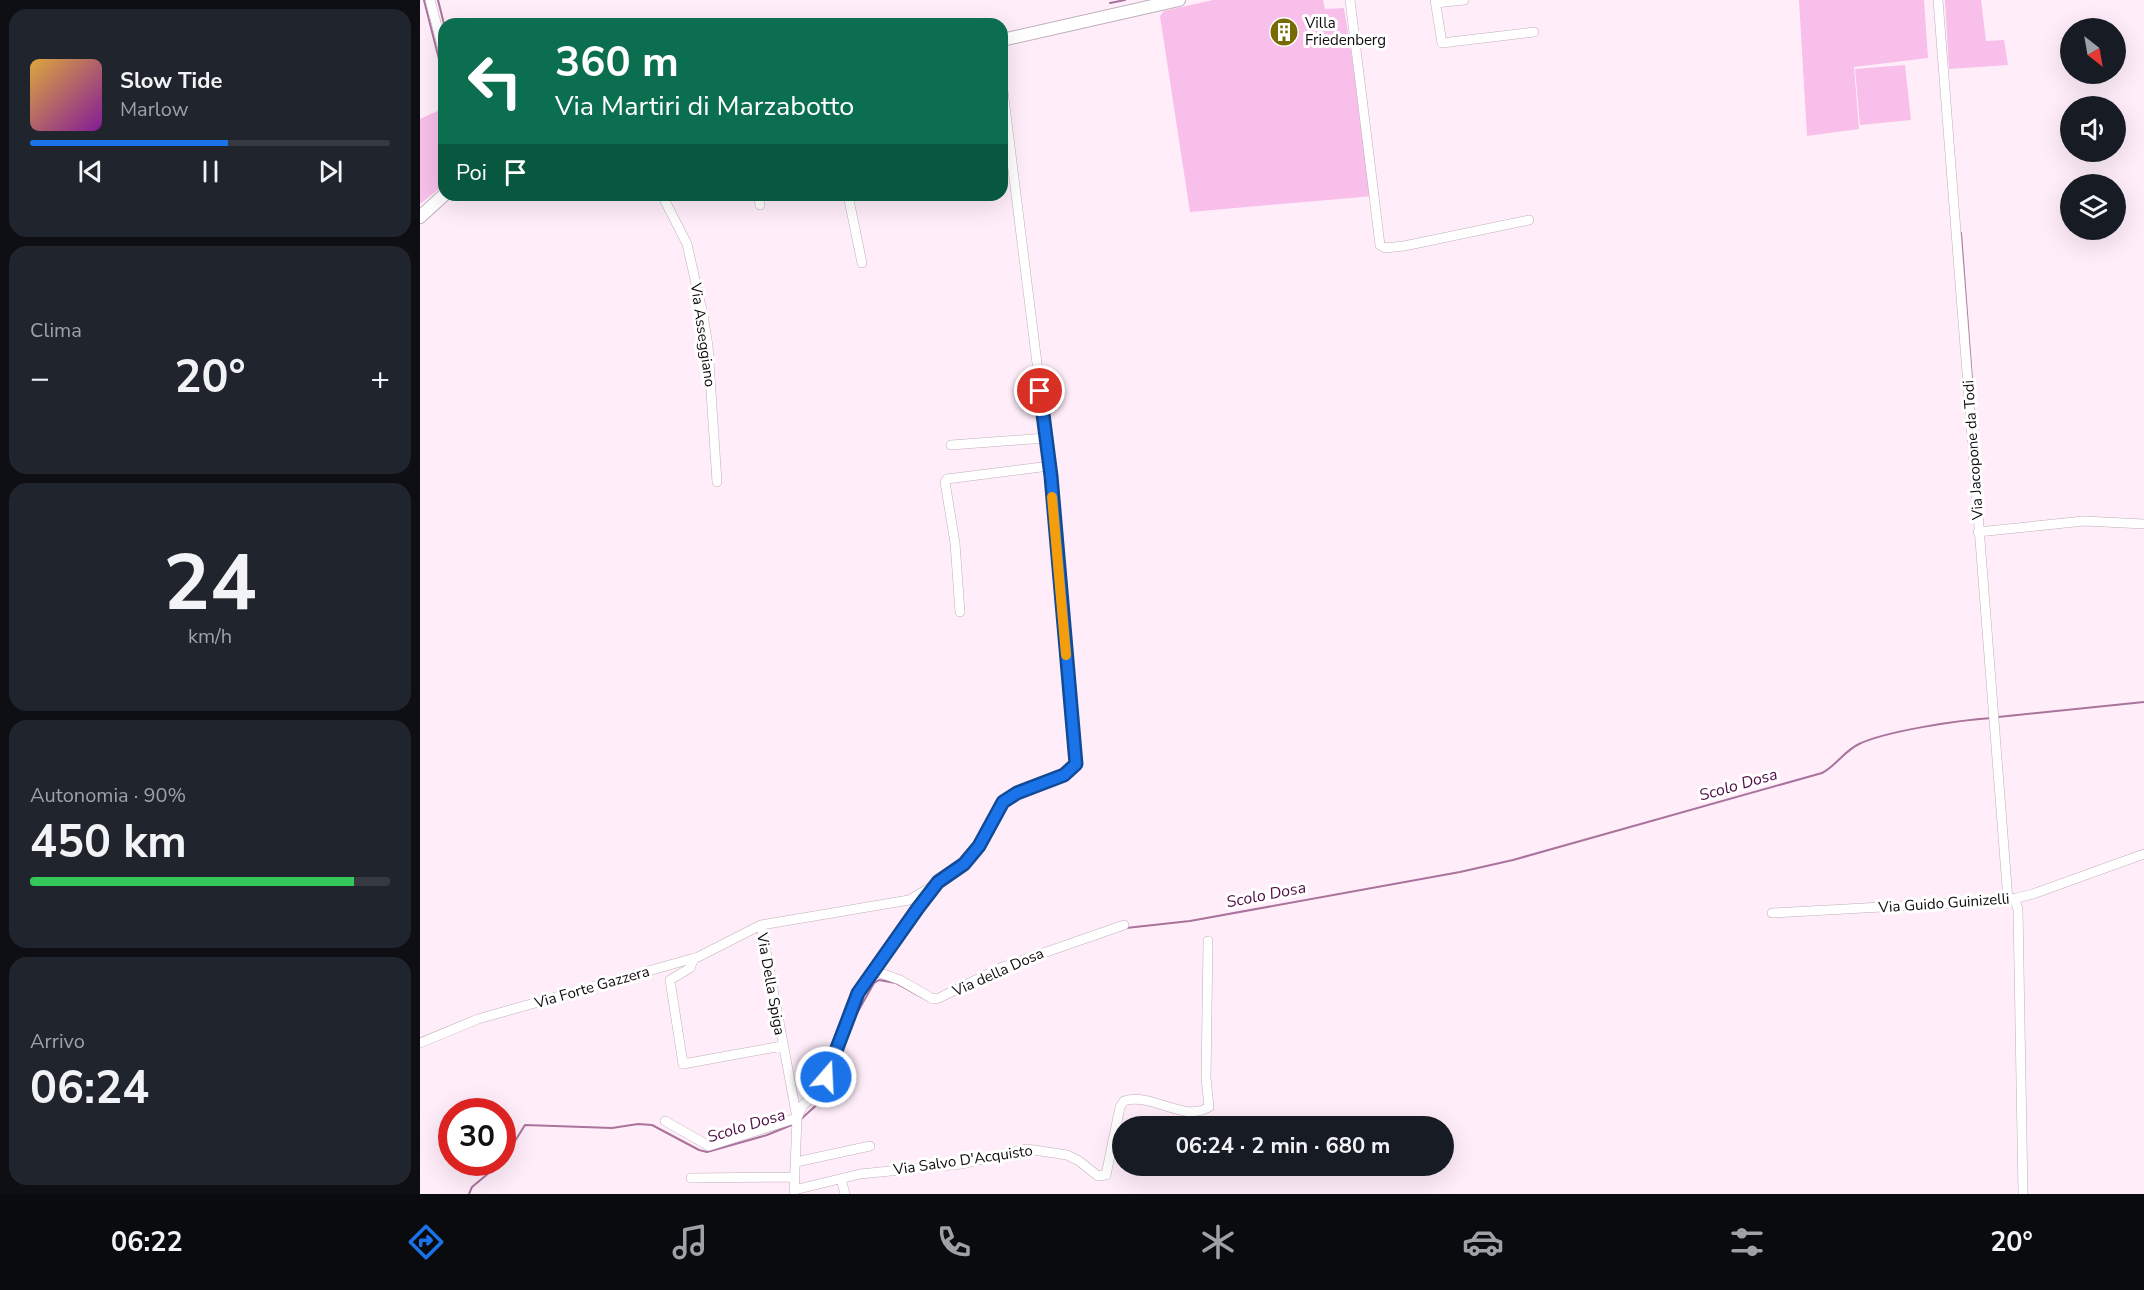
<!DOCTYPE html>
<html lang="it">
<meta charset="utf-8">
<style>
body{margin:0;font-family:"Nunito Sans",sans-serif;background:#20242c;color:#f1f3f6;height:100vh;display:flex;flex-direction:column;font-size:22px;white-space:nowrap}
*{box-sizing:border-box;margin:0}
p{font-size:20px;color:#9ea1a6}
.icon{flex:none;width:33px;height:33px;fill:none;stroke:currentColor;stroke-width:2;stroke-linecap:round;stroke-linejoin:round}
.map{position:relative;flex:1;overflow:hidden}
.drawer{display:flex;flex-direction:column;gap:9px;padding:9px;background:#0d0f14;width:420px}
.drawer>*{flex:none}
.top-card{position:absolute;left:18px;top:18px;width:570px;height:183px;border-radius:18px;box-shadow:0 6px 24px #0002;background:#0b6e4f;color:#fff;overflow:hidden}
.needle{width:39px;rotate:149deg}
.fabs{position:absolute;left:1640px;top:18px;display:grid;gap:12px}
.fabs a{display:grid;place-items:center;width:66px;height:66px;border-radius:50%;background:#171b24;box-shadow:0 6px 24px #0002;font-size:30px}
.speed{position:absolute;left:18px;top:1098px;display:flex;gap:12px;font-size:30px;font-weight:700;text-align:center}
.speed>*{display:grid;place-content:center;width:78px;height:78px;border-radius:50%;background:#171b24;box-shadow:0 6px 24px #0002;line-height:1}
.speed .limit{border:9px solid #d22;background:#fff;color:#111}
.pin{position:absolute;display:grid;place-items:center;width:51px;height:51px;color:#fff;margin:-26px;border:3px solid #fff;border-radius:50%;box-shadow:0 2px 6px #0007}
.me{position:absolute;width:66px;margin:-33px;rotate:19deg;stroke-linejoin:round;filter:drop-shadow(0 0 4px #0008)}
.turn{display:flex;align-items:center;gap:21px;height:126px;padding:0 18px;font-size:27px}
.turn .icon{width:78px;height:78px;stroke-width:2.5}
.turn b{display:block;font-size:42px;line-height:51px}
.then{display:flex;align-items:center;height:57px;padding:0 18px;background:#0003;gap:12px;font-size:22px}
.big{font-size:45px;font-weight:700;line-height:1.1}
.drawer .card{flex:1;display:flex;flex-direction:column;justify-content:center;gap:9px;min-width:0;padding:0 21px;border-radius:18px;background:#20242c}
.drawer .dial{align-items:center;gap:0}
.dial b{font-size:78px;line-height:1}
.song{display:flex;align-items:center;gap:18px}
.cover{width:72px;height:72px;border-radius:9px;background:linear-gradient(135deg,hsl(40 70% 55%),hsl(290 70% 35%))}
.played{height:6px;border-radius:3px;background:linear-gradient(90deg,#1a73e8 55%,#363941 55%)}
.keys{display:flex;justify-content:space-around;direction:ltr}
.heat{display:flex;justify-content:space-between;align-items:center;font-size:33px;direction:ltr}
.charge{height:9px;border-radius:4px;background:linear-gradient(90deg,#34c759 90%,#363941 0)}
.trip{position:absolute;left:692px;top:1116px;width:342px;height:60px;border-radius:30px;background:#171b24;box-shadow:0 6px 24px #0002;font-weight:700;line-height:60px;text-align:center}
.menu{display:flex;height:96px;justify-content:space-around;align-items:center;background:#090b0e;color:#9ea1a6}
.menu .icon{width:42px;height:42px}
.menu .selected{color:#1a73e8}
.menu b{font-size:27px;color:#f1f3f6}
main{display:flex;flex:1;min-height:0}
.map>svg:first-child{display:block}
.green{fill:#f7bfe9}
.lines{fill:none;stroke-linecap:round;stroke-linejoin:round}
.stream{stroke:#a9739c;stroke-width:2}
.street-casing{stroke:#bfafba;stroke-width:10}
.secondary-casing{stroke:#bfafba;stroke-width:14}
.street{stroke:#fff;stroke-width:9}
.secondary{stroke:#fff;stroke-width:12}
.route-casing{stroke:#114b97;stroke-width:15}
.route{stroke:#1a73e8;stroke-width:10}
.slow{stroke:#f59e0b;stroke-width:10}
.labels{text-anchor:middle;stroke-width:6;stroke-linejoin:round;paint-order:stroke}
.poi-label{font-size:15px;fill:#100b0f;stroke:#fff;text-anchor:start}
.street-label{font-size:15px;fill:#100b0f;stroke:#fff}
.water-label{font-size:16px;font-style:italic;fill:#4e0b44;stroke:#fff}
</style>
<main>
<section class="drawer">
<div class="card">
<div class="song"><i class="cover"></i><div><b>Slow Tide</b><p>Marlow</p></div></div>
<div class="played"></div>
<div class="keys"><svg class="icon" aria-label="previous" viewBox="0 0 24 24"><path d="M18 5L8 12l10 7zM5 5v14"/></svg><svg class="icon" aria-label="pause" viewBox="0 0 24 24"><path d="M8 5v14M16 5v14"/></svg><svg class="icon" aria-label="next" viewBox="0 0 24 24"><path d="M6 5l10 7-10 7zM19 5v14"/></svg></div>
</div>
<div class="card"><p>Clima</p>
<div class="heat"><a>−</a><b class="big">20°</b><a>+</a></div>
</div>
<div class="card dial"><b>24</b><p>km/h</p></div>
<div class="card"><p>Autonomia · 90%</p><b class="big">450 km</b><div class="charge"></div></div>
<div class="card"><p>Arrivo</p><b class="big">06:24</b></div>
</section>
<div class="map">
<svg width="1724" height="1194" viewBox="0 0 1724 1194">
<rect width="100%" height="100%" fill="#ffeefa"/>
<path class="green" d="M793 0H903L905 9 924 8 954 196 770 212 740 16 744 11Z
M1379 0H1504L1508 58 1434 67 1439 129 1387 136Z
M1525 0H1561L1566 41 1584 40 1588 65 1529 69Z
M1485 65 1491 120 1440 125 1435 69Z
M24 108V185L0 204V119Z"/>
<g class="lines">
<path class="stream" d="M4 0 24 79
M18 0 24 24
M690 3 705 0
M1541 233 1552 380
M1553 385 1554 409
M1578 717 1724 702
M706 928 770 921 1040 872 1093 860 1402 773C1416 766 1424 751 1439 744 1466 731 1540 720 1572 718
M432 1022 454 983 459 980 476 983 509 1001
M381 1119 411 1092 419 1055
M82 1162 105 1125 192 1128 218 1124 232 1125 279 1150 287 1152 347 1135 374 1124
M49 1194 52 1187 82 1162"/>
<g class="street-casing">
<path id="street" d="M10 0 24 53
M930 0 960 245 965 248 984 246 1109 220
M1015 0 1022 43 1114 32
M1518 0 1588 900
M1016 3 1044 0
M242 195 267 244 283 315 288 346 297 482
M338 195 340 205
M428 195 442 263
M531 445 626 438
M1558 532 1664 521 1724 524
M540 612 535 543 525 482 527 479 629 466
M1594 898 1598 909 1603 1194
M1352 913 1588 900 1613 894 1724 854
M274 958 270 968 250 980 263 1064 362 1046
M455 971 480 980 513 999 519 998 580 968 704 925
M0 1043 58 1019 278 957 341 925
M377 1118 383 1105 399 1091 406 1077 438 993 498 908 518 882 544 864 559 846 583 802 597 793 644 775 656 764 631 476 582 82
M245 1121 289 1146 377 1118
M376 1162 450 1146
M271 1178 374 1177
M421 1179 425 1194
M374 1190 440 1174 541 1164 607 1149 647 1155 659 1161 678 1176 686 1175 700 1107 704 1101C733 1092 762 1123 789 1107L786 1078 788 941
M374 1194 377 1118 341 925 489 900 511 887"/>
</g>
<g class="secondary-casing">
<path id="secondary" d="M582 40 759 0
M0 217 24 195"/>
</g>
<use href="#street" class="street"/>
<use href="#secondary" class="secondary"/>
</g>
<g class="lines">
<g class="route-casing">
<path id="route" d="M406 1077 438 993 498 908 518 882 544 864 559 846 583 802 597 793 644 775 656 764 631 476 620 391"/>
</g>
<use href="#route" class="route"/>
<path class="slow" d="M632 497 646 655"/>
</g>
<defs>
<g id="building-disc" transform="scale(1.5)"><circle r="9.5" fill="#766b04" stroke="#fff"/><path d="M-4-6H4V6H1V3H-1V6H-4ZM-2.5-4.3h1.7v1.8h-1.7ZM.8-4.3h1.7v1.8H.8ZM-2.5-1h1.7V.8h-1.7ZM.8-1h1.7V.8H.8Z" fill="#fff"/></g>
</defs>
<g fill-rule="evenodd">
<use href="#building-disc" x="864" y="32"/>
</g>
<g class="labels">
<g class="poi-label">
<text x="885" y="28">Villa<tspan x="885" dy="17">Friedenberg</tspan></text>
</g>
<g class="street-label">
<text transform="translate(283 335) rotate(82)" y="5">Via Asseggiano</text>
<text transform="translate(1553 450) rotate(-94)" y="5">Via Jacopone da Todi</text>
<text transform="translate(1524 903) rotate(-4)" y="5">Via Guido Guinizelli</text>
<text transform="translate(578 972) rotate(-24)" y="5">Via della Dosa</text>
<text transform="translate(351 984) rotate(80)" y="5">Via Della Spiga</text>
<text transform="translate(172 987) rotate(-16)" y="5">Via Forte Gazzera</text>
<text transform="translate(543 1160) rotate(-8)" y="5">Via Salvo D'Acquisto</text>
</g>
<g class="water-label">
<text transform="translate(1318 784) rotate(-16)" y="6">Scolo Dosa</text>
<text transform="translate(846 894) rotate(-11)" y="6">Scolo Dosa</text>
<text transform="translate(326 1125) rotate(-17)" y="6">Scolo Dosa</text>
</g>
</g>
</svg>
<div class="fabs">
<a><svg class="needle" viewBox="-14 -14 28 28"><path d="M0-13l5 13h-10z" fill="#e53935"/><path d="M0 13l5-13h-10z" fill="#9ea1a6"/></svg></a>
<a><svg class="icon" aria-label="sound" viewBox="0 0 24 24"><path d="M4 9h4l5-4v14l-5-4H4zM17 9q2 3 0 6"/></svg></a>
<a><svg class="icon" aria-label="layers" viewBox="0 0 24 24"><path d="M12 4l9 5-9 5-9-5zM3 14l9 5 9-5"/></svg></a>
</div>
<div class="speed"><div class="limit">30</div></div>
<div class="pin" style="left:620px;top:391px;background:#d93025"><svg class="icon" aria-label="arrive" viewBox="0 0 24 24"><path d="M6 21V4h12l-3 4 3 4H6"/></svg></div>
<svg class="me" style="left:406px;top:1077px" viewBox="-20 -20 40 40"><circle r="17" fill="#1a73e8" stroke="#fff" stroke-width="3"/><path d="M0-11L8 9 0 5-8 9z" fill="#fff"/></svg>
<div class="trip">06:24 · 2 min · 680 m</div>
<div class="top-card">
<div class="turn"><svg class="icon" aria-label="left" viewBox="0 0 24 24"><path d="M17 20v-9H6M10 6l-5 5 5 5"/></svg><div><b>360 m</b>Via Martiri di Marzabotto</div></div>
<div class="then">Poi<svg class="icon" aria-label="arrive" viewBox="0 0 24 24"><path d="M6 21V4h12l-3 4 3 4H6"/></svg></div>
</div>
</div>
</main>
<nav class="menu">
<b>06:22</b>
<svg class="icon selected" aria-label="directions" viewBox="0 0 24 24"><path d="M12 3l9 9-9 9-9-9zM9 14v-3h6M13 9l2 2-2 2"/></svg>
<svg class="icon" aria-label="music" viewBox="0 0 24 24"><path d="M9 18V5l10-2v13"/><circle cx="6" cy="18" r="3"/><circle cx="16" cy="16" r="3"/></svg>
<svg class="icon" aria-label="phone" viewBox="0 0 24 24"><path d="M5 4h4l2 5-3 2q2 4 5 5l2-3 5 2v4C11 20 4 13 5 4z"/></svg>
<svg class="icon" aria-label="climate" viewBox="0 0 24 24"><path d="M12 3v18M4 7l16 10M4 17L20 7"/></svg>
<svg class="icon" aria-label="car" viewBox="0 0 24 24"><path d="M5 17H2v-5l4-1 3-4h7l3 4 3 1v5h-3M9 17h6M6 11h13"/><circle cx="7" cy="17" r="2"/><circle cx="17" cy="17" r="2"/></svg>
<svg class="icon" aria-label="filters" viewBox="0 0 24 24"><path d="M4 7h16M4 17h16"/><circle cx="9" cy="7" r="2"/><circle cx="15" cy="17" r="2"/></svg>
<b>20°</b>
</nav>
